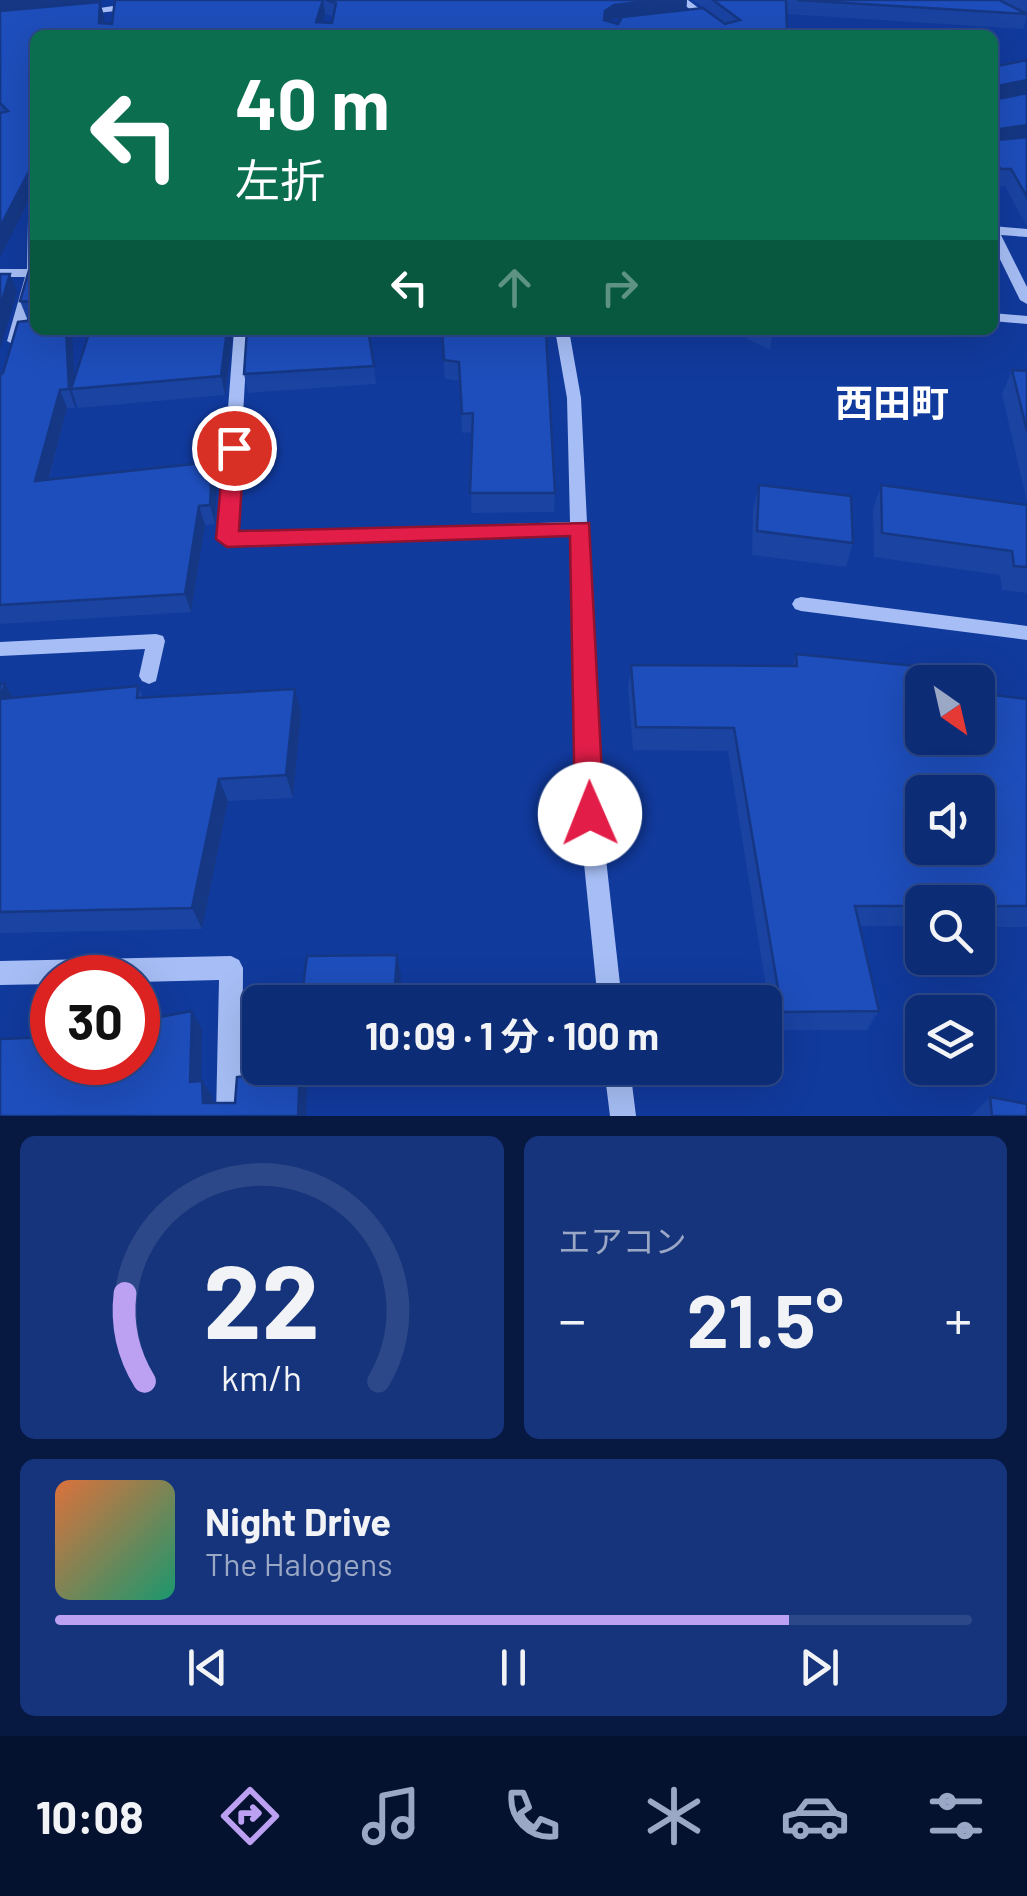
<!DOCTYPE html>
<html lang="ja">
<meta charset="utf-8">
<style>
body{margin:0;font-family:Barlow,"Noto Sans JP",sans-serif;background:#16347b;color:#f1f3f6;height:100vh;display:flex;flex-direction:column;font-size:38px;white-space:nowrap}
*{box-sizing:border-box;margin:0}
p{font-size:32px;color:#9aa7c5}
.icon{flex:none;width:55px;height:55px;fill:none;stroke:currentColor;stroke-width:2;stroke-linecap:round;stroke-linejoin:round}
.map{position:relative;height:1116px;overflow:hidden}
.side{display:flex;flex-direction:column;gap:20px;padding:20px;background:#071841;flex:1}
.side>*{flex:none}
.top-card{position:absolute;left:30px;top:30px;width:968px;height:305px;border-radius:15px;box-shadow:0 10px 40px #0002,0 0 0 2px #2d4888;background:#0b6e4f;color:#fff;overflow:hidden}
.needle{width:65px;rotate:146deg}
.buttons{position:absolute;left:905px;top:665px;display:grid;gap:20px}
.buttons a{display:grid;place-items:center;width:90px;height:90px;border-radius:15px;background:#0d2c76;box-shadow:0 10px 40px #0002,0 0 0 2px #2d4888;font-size:50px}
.speed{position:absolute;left:30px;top:955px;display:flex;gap:20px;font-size:50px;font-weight:700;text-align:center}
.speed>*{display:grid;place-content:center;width:130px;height:130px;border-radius:50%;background:#0d2c76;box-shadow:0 10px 40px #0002,0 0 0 2px #2d4888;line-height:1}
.speed .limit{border:15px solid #d22;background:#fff;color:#111}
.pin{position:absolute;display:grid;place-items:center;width:85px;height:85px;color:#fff;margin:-42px;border:5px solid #fff;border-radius:50%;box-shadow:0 2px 10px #0007}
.me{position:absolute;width:110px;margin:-55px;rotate:359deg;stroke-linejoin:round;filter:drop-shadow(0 0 8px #0008)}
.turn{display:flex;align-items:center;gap:35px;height:210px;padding:0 40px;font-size:45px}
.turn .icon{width:130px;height:130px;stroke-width:2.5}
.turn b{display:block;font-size:70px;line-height:85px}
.lanes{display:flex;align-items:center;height:95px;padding:0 40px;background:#0003;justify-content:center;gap:50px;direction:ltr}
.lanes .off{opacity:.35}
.big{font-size:75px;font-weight:700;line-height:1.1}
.side .widget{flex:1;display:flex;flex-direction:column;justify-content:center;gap:15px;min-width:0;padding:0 35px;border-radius:15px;background:#16347b}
.side .dial{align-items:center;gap:0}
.dial svg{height:260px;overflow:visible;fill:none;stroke:#2d4888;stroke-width:7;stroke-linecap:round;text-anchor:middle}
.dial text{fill:#f1f3f6;stroke:none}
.song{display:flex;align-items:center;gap:30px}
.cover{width:120px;height:120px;border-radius:15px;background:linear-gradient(135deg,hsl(20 70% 55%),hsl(160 70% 35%))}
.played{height:10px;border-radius:5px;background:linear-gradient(90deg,#bca0f2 80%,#2d4888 80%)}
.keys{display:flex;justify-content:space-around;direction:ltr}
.heat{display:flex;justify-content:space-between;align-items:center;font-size:55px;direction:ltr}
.side .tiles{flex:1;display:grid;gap:20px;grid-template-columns:1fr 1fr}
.widget:last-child{grid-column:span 2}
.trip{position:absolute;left:242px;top:985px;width:540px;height:100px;border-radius:15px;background:#0d2c76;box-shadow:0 10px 40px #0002,0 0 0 2px #2d4888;font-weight:700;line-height:100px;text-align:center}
.tab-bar{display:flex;height:160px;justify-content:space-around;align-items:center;background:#05122f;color:#9aa7c5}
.tab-bar .icon{width:70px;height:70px}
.tab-bar .selected{color:#bca0f2}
.tab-bar b{font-size:45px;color:#f1f3f6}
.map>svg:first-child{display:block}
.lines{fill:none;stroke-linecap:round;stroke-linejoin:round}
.minor{fill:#a6bef5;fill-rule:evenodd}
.wall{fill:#1a43a2;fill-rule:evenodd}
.shaded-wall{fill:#153784}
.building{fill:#1e4ebc;stroke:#153784;stroke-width:2.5;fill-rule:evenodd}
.route{fill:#e11d48;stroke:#92132f;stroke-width:2.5}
.labels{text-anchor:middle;stroke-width:10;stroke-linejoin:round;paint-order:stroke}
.quarter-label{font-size:38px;font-weight:bold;fill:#fff;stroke:#113a9d}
</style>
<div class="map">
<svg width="1027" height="1116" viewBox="0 0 1027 1116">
<rect width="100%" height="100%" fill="#113a9d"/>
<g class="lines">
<path class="minor" d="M678 0H688L734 35H723Z
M113 6 116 11 78 15 74 12Z
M34 216 35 290 21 341 14 345 7 341 25 277H0V269H27L28 220Z
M992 226 1027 229V237L1001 235 1027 287V304L1020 300 992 243Z
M992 313 1027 316V324L992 321Z
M234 330H248L236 533 570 522 567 398 555 330H569L581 398 601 814 622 1002H598L579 814 571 534 221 543 218 539Z
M735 330H751L752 331 745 335Z
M801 597 1027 626V640L801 611 795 609 792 604 795 599Z
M156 634 163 636 165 641 156 681 149 684 142 681 139 676 145 649 0 656V642Z
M231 956 239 960 243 968 242 1116H216L219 980 138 982V978H52V984L0 985V961Z
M604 1068H630L636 1116H610Z"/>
</g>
<path class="wall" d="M0 0 62 5 100 2 104 16V23L112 24 115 0H687L686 10 713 15 693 0H1027V16L1023 29 786 14 787 35H35L0 258ZM325 14 333 16 332 23H322ZM621 18 618 24 610 21 613 19Z
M1027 60V227L1005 186 995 187 992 184V67Z
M35 267V330H71L74 379 90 330H234L225 395 78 408 75 400V408H67L49 480 212 462 217 481 215 524 205 525 191 612 0 624V375L3 373 28 321 20 301Z
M441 330 555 493 554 512 471 513 472 432 462 433 460 381 445 379Z
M748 330H773L770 350 746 338Z
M374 366 376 384 248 393 244 374Z
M1012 370 1027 371V502L1002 394Z
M759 485 853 543 846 567 752 555 753 509Z
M881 485 1027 505V593L1002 590 1000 575 874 557 873 509Z
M796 654 922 738 1027 699V927H978V902H922V926H860L879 1011 867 1030H773L728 751 633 750 628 688 631 665 793 666Z
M0 684H5L13 698 138 686 143 697 301 712 293 798 228 801 202 929 0 933Z
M299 1068H395V1071L302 1072Z
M990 1097 1027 1116H971Z"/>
<path class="shaded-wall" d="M0 0H107L0 12Z
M323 0 325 14 319 35 316 22Z
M658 0H687L686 11 613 19 604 26 605 11 614 5Z
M100 2 104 16 103 35 99 23Z
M1027 80V93L992 102 997 86Z
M1027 125V141L992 146 994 130Z
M35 160V188L0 258V227Z
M10 274 17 292 0 350V307Z
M66 330H71L72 333 75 389H71L75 400V408L69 389Z
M227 330H234L225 395 221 376Z
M60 390 67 408 43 500 35 481Z
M212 462 217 481 215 524 210 505Z
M199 506 205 525 191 612 185 594Z
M5 684 18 707 0 700Z
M295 689 301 712 293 798 286 775Z
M219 779 228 801 202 929 192 908Z
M397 955 401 975 399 1002H394Z
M192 1011 202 1029 201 1099 190 1082Z
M300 1069 307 1086 306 1116H298Z
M202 1081 213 1097V1116L203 1103Z"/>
<path class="building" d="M115 0H323L316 22 332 23 336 3 326 0H658L614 5 605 11 604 20 618 24 622 17 703 8 725 24 740 20 713 0H786L787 35H654L650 32 651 35H35V160L0 227V113L8 111 0 103V11L100 2 99 23 112 24Z
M797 0H999L1027 14Z
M1027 60V80L997 86 994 96 998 99 1027 93V125L994 130 998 140 1027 137V197L1011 169H1001L992 159V67Z
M30 267H35V302L20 301Z
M0 274H10L0 307Z
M35 320V330H66L69 389 60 390 35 481 212 462 210 505 199 506 185 594 0 605V375L3 373 18 322Z
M90 330H227L221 376 71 389Z
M247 330H368L374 366 244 374Z
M442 330H540V333H546L555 493H470L473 413 462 414 459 362 444 360Z
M1012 370 1027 371V431Z
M759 485 851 496 853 543 757 531Z
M881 485 1027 505V567L1014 566 1012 551 882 533Z
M796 654 925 667 927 682H922V738H978V693L1027 699V906H978V902H922V906H855L879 1011 782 1012 734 728 636 727 631 665 797 666ZM922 792H978V848H922Z
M0 684H5L0 698Z
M138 686 137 698 295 689 286 775 219 779 192 908 0 912V699Z
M397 955 394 1002H301L307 956Z
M192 1011 190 1082 202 1081 203 1103H235L237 1077 300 1069 298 1116H0V1039L52 1037V1062H138V1021Z
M990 1097 1027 1104V1116H992Z"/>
<path class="route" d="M234 441 244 448 239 531 589 523 604 814 599 823 590 826 580 823 575 814 570 536 227 547 216 539 224 448Z"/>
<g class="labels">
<g class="quarter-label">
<text x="892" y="417">西田町</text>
</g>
</g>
</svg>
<div class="buttons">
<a><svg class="needle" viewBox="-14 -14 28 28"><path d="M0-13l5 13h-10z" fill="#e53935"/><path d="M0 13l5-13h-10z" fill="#9aa7c5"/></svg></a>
<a><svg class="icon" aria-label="sound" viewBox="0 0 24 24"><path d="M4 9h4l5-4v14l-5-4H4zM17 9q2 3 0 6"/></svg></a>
<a><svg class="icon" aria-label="search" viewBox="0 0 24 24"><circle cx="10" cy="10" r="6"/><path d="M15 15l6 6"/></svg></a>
<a><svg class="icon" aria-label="layers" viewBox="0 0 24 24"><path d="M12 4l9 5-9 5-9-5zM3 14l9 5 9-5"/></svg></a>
</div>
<div class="speed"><div class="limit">30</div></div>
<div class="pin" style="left:234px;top:448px;background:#d93025"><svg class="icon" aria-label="arrive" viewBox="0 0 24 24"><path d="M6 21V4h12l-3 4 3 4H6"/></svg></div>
<svg class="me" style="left:590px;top:814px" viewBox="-20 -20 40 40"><circle r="19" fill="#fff"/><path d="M0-13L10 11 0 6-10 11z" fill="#e11d48"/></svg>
<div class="trip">10:09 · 1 分 · 100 m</div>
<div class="top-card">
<div class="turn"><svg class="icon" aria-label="left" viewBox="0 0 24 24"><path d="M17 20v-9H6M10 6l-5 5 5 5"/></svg><div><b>40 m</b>左折</div></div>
<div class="lanes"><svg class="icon" aria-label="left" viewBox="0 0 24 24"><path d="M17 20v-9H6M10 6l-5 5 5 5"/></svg><svg class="icon off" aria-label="ahead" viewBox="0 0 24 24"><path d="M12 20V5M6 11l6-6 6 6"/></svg><svg class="icon off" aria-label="right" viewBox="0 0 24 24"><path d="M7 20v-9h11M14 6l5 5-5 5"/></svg></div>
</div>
</div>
<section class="side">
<div class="tiles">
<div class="widget dial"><svg viewBox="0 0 100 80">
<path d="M14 69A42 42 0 1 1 86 69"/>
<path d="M14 69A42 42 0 0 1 8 42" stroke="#bca0f2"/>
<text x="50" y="56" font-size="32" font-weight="700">22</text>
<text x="50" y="72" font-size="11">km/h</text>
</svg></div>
<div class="widget"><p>エアコン</p>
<div class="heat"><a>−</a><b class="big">21.5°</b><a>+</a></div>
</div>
<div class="widget">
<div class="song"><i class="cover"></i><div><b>Night Drive</b><p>The Halogens</p></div></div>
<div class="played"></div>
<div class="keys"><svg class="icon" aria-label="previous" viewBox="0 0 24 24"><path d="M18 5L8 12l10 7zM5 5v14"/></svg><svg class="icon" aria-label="pause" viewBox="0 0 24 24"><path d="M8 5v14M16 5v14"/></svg><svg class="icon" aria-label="next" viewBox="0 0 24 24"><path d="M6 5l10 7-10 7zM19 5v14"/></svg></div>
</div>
</div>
</section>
<nav class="tab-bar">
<b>10:08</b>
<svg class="icon selected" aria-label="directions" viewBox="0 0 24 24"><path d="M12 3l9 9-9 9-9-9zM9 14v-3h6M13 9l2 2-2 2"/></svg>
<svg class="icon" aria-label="music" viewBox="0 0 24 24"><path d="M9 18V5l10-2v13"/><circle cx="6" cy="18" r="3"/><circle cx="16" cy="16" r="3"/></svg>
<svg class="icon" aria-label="phone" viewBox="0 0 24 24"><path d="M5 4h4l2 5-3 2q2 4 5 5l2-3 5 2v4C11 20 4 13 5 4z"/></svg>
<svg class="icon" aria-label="climate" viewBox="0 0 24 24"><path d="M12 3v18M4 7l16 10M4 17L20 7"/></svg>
<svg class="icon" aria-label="car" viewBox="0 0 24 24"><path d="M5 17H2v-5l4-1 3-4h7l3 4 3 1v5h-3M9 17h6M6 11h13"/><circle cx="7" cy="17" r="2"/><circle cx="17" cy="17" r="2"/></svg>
<svg class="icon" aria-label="filters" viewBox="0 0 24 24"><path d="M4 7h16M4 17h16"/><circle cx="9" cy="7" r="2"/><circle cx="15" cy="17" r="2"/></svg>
</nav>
